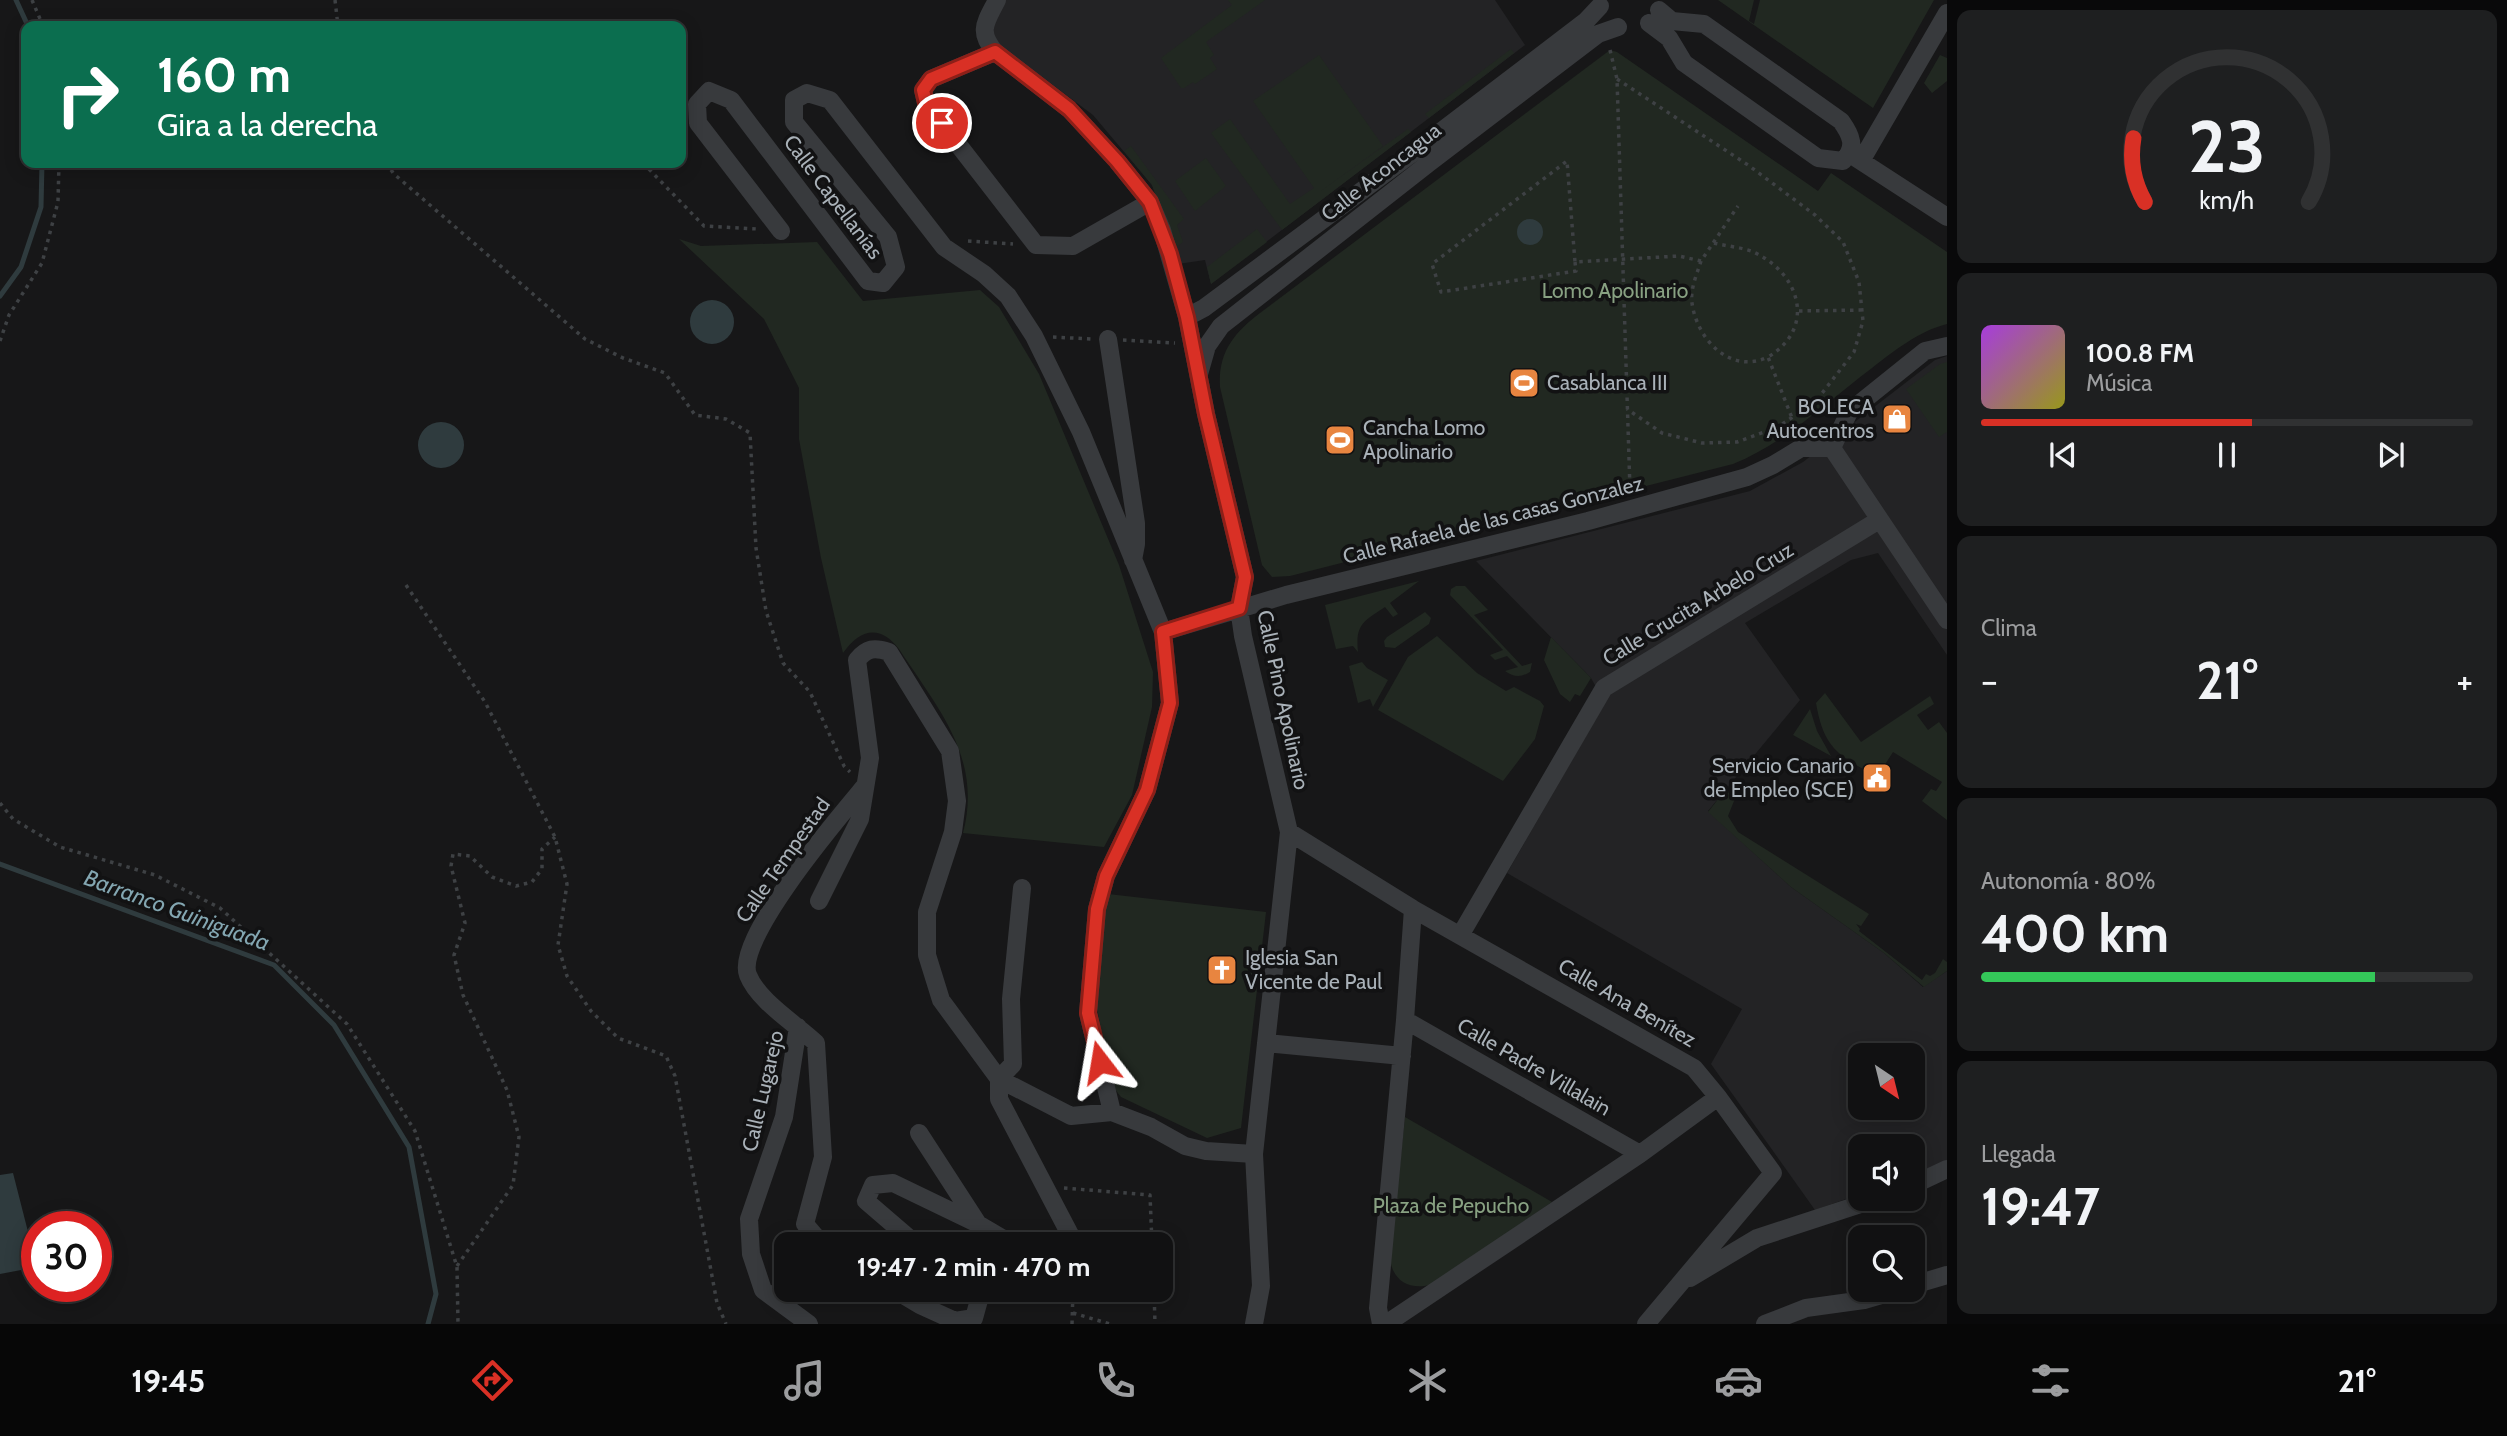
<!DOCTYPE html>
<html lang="es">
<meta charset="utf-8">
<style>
body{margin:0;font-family:Cabin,sans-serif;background:#1e1f20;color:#f1f3f6;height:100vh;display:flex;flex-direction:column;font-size:26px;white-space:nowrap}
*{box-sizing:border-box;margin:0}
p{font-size:23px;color:#9c9d9f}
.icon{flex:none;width:38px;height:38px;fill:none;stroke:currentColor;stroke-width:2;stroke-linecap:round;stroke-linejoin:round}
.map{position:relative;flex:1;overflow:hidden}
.details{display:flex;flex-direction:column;gap:10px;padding:10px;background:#09090a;width:560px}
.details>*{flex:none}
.guide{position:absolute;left:21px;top:21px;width:665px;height:147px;border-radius:14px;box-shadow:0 4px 18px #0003,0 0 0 2px #303132;background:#0b6e4f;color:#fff;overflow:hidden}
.needle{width:46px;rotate:145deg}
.buttons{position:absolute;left:1848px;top:1043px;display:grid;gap:14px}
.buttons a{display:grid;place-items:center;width:77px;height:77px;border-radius:14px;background:#111112;box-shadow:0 4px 18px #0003,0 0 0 2px #303132;font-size:35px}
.speed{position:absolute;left:21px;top:1211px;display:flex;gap:14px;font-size:35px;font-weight:700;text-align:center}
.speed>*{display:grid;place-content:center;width:91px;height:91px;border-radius:50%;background:#111112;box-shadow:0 4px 18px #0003,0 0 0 2px #303132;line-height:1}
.speed .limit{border:10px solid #d22;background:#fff;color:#111}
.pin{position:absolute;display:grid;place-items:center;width:60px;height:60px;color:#fff;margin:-30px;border:4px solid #fff;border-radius:50%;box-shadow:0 2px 7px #0007}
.me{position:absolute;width:77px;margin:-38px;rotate:346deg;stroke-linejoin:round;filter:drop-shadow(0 0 5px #0008)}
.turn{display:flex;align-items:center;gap:24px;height:147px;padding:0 21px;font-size:32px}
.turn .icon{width:91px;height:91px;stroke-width:2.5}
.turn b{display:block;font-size:49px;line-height:60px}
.big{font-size:52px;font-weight:800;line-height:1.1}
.details .card{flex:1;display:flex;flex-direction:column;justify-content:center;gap:10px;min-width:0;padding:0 24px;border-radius:14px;background:#1e1f20}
.details .dial{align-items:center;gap:0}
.dial svg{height:182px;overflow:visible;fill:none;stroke:#303132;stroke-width:7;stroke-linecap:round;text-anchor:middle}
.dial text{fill:#f1f3f6;stroke:none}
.song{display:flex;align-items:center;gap:21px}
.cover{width:84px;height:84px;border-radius:10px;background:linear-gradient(135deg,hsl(280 70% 55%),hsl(60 70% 35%))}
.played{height:7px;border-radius:4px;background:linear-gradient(90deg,#d93025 55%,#303132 55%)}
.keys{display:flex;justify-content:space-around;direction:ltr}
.heat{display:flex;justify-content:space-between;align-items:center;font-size:38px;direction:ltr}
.charge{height:10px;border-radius:5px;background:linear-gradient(90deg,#34c759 80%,#303132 0)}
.trip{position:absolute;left:774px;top:1232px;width:399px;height:70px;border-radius:14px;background:#111112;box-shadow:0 4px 18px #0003,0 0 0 2px #303132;font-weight:800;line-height:70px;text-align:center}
.menu{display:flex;height:112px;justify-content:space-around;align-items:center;background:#070707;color:#9c9d9f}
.menu .icon{width:49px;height:49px}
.menu .selected{color:#d93025}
.menu b{font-size:32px;color:#f1f3f6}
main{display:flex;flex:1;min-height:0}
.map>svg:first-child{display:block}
.built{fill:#232325;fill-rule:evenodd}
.green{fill:#212821}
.water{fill:#2f3b3e}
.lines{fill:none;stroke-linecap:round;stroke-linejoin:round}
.stream{stroke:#2f3b3e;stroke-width:5}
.path{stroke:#3e4144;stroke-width:3.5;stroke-dasharray:3.5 5;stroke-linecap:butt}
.street{stroke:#383a3d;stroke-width:18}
.route-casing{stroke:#8d1f18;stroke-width:18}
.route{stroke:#d93025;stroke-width:12}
.labels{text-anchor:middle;stroke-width:7;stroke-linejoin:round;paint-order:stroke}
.street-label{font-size:21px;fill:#a9b1b8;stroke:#121213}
.park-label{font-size:21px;fill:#88a182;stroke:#121213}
.poi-label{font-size:21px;fill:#a9b1b8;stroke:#121213;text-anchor:start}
.water-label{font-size:23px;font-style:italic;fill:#83a6b1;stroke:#121213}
</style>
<main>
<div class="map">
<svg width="1947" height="1324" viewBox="0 0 1947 1324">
<rect width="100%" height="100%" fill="#171718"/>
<path class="built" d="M1005 0H1495L1525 45 1211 284 1205 260 1178 264 1170 230 1152 185 1093 115 998 44 994 38 993 25Z
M1947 356V655L1878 553 1851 560 1745 623 1800 700 1708 811 1791 887 1884 953 1923 987 1947 971V1163L1913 1176V1146H1860V1194L1815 1210 1711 1064 1742 1009 1507 873 1605 703 1591 678 1476 561 1750 491 1803 462 1935 360ZM1860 1055H1913V1108H1860Z"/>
<path class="green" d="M1228 0H1265L1206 42 1214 55 1210 58 1217 69 1195 84 1193 82 1184 88H1181L1161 58 1232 5Z
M1718 0H1754L1749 21 1754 24 1760 0H1934L1873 108Z
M1511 49 1514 53 1429 118 1425 114Z
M1610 50 1617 52 1818 191 1831 173 1947 252V324C1919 331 1895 350 1872 368 1828 401 1785 443 1733 464L1290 576 1272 577 1262 565 1220 387C1218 352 1234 333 1260 313Z
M1319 55 1383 146 1318 193 1408 129 1411 132 1282 230 1211 133 1230 119 1290 204 1314 188 1253 101Z
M1940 55 1947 58V81L1932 93 1924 83Z
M1131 146 1184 219 1177 225 1183 242 1174 249 1152 185 1124 151Z
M1206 158 1226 186 1195 211 1175 181Z
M1257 229 1267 242 1211 284 1207 267Z
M679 239 701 246 817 242 863 301 980 290 999 307 1039 374 1119 565 1153 672 1152 707 1132 795 1104 847 963 833C983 758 937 707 899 649 880 624 860 629 843 653L821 558 799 439V388L764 319Z
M1947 362V432L1939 437 1906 389 1940 364Z
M1419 581 1390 603 1398 614 1393 617 1385 607C1364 621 1355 624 1358 652L1353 646 1336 649 1325 605Z
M1456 586H1465L1488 610 1474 615 1522 666 1532 663 1530 672C1520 678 1514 677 1505 671L1518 667 1507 656 1495 660 1490 655 1503 650 1450 595 1451 589Z
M1425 612 1431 618 1429 624 1395 648 1385 647 1384 641 1387 637Z
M1437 636 1477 673 1506 691 1514 687 1540 701 1544 706 1535 739 1503 781 1378 710 1408 657Z
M1551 637 1591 678 1580 696 1575 694 1570 702 1560 694 1544 660Z
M1362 662 1367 668 1388 680 1373 707 1370 699 1358 703 1349 666Z
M1825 693 1861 742 1930 696 1934 704 1917 715 1928 730 1939 722 1947 733V820L1922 801 1931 789 1936 791 1942 782 1893 752 1877 777C1839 755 1824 750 1816 703Z
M1810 709 1817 731 1831 756 1793 735Z
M1726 789 1736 796 1728 816 1738 832 1869 914 1861 926 1856 924 1860 929 1859 931 1922 980 1926 974 1930 976 1935 973 1943 959 1947 962V971L1924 987 1884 953 1791 887 1708 812Z
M1108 894 1266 912 1241 1128 1207 1138 1121 1097 1111 1084 1095 997 1105 898Z
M1405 1117 1552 1202 1433 1284C1411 1291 1393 1282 1390 1259Z"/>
<path class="water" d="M1517 232a13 13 0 1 1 26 0a13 13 0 1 1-26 0Z
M690 322a22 22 0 1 1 44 0a22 22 0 1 1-44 0Z
M418 445a23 23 0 1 1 46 0a23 23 0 1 1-46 0Z
M13 1173 37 1267 0 1274V1175Z"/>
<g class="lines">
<path class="stream" d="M16 0 28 26
M0 296 21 267 41 207 42 163
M0 864 274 965 334 1025 409 1147 436 1294 428 1324"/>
<path class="path" d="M32 0 43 26
M335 0 338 26
M1610 50 1617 79 1630 490
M1617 79 1748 165 1815 215 1843 242 1859 282 1863 321 1854 352 1816 401 1778 427 1737 442 1702 443 1662 433 1627 409
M386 163 394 174 585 339 623 358 665 373 695 415 726 419 750 433 756 548 766 611 783 663 810 692 844 766 850 772
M643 163 704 226 758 229
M968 241 1013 244
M1714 243C1726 246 1739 247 1751 251 1799 271 1818 327 1768 357
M1701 261C1697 274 1690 289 1692 303 1697 340 1731 375 1768 357L1792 418
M1575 262 1576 271 1441 292 1432 264 1567 161 1575 262 1679 256 1701 261 1738 206
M1799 311 1862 310
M1053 337 1091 339
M1123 340 1175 343
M0 341 9 315 42 263 58 202 59 163
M406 585 485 702 555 837 567 884 558 945 567 976 591 1011 618 1038 666 1056 675 1076 717 1303 726 1324
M0 803 13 819 60 847 155 875 220 908 347 1024 415 1131 457 1267 458 1324
M1064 1188 1150 1195 1152 1244
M457 1266 513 1185 519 1137 507 1090 463 995 454 955 465 923 451 866 453 854 470 856 492 877 516 886 532 882 542 869V849L555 837
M1154 1290 1155 1324
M1073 1313 1110 1324
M1072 1324 1073 1290"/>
<path class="street" d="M997 0C986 22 977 31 995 52L1069 109 1117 161 1150 202 1162 230 1187 317 1206 414 1245 577 1239 608 1243 636 1289 832 1254 1154 1261 1286 1254 1324
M1649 23 1669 38 1684 63 1818 158 1843 161C1857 147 1851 135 1841 121L1704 24 1672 21 1659 10
M995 52 931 79 923 90 926 103 1036 245 1073 246 1150 202
M1853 156 1947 217
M1861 161 1947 13
M781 231 698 123 697 104 709 91 731 100 868 281 883 283 896 267 888 237 794 122V100L807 93 830 100 944 247 984 274 1008 296 1034 336 1081 432 1163 632 1170 703 1147 790 1106 876 1097 909 1088 1013 1112 1112
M1187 317 1204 308 1418 149 1586 21 1600 6
M1108 339 1136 523V544L1133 560
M1199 374 1207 346 1221 326 1429 163 1598 34 1618 27
M1832 448 1947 620
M1832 448 1849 412 1925 351 1947 346
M1163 632 1286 595 1588 521 1747 477 1773 465 1801 448H1832
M1289 832 1413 909 1694 1068 1718 1097 1773 1173 1646 1324
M819 901 860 819 870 758 857 660C867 648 874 647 889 652L950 751 957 801 953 832 927 912V955L941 1000 999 1079 1071 1116 1112 1112 1151 1127 1185 1146 1206 1151 1254 1154
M1461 934 1604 688 1879 520
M1405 1020 1640 1154
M798 1027 784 1117 749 1219 751 1254 763 1290 809 1324
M1266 1043 1402 1056
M999 1079 1013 1064 1011 999 1022 888
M999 1079V1099L1075 1244
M919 1133 978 1224
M1913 1185 1947 1169
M822 1244 805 1224 823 1157 816 1043C796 1024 758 1001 748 975 734 940 839 817 864 787
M916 1244 866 1201 873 1185 893 1183 978 1224 1012 1244
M1690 1278 1757 1238 1876 1199
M1913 1285 1947 1275
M895 1290 920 1305 955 1321 974 1318 979 1300 968 1290
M1381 1324 1378 1308 1405 1020 1413 909
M1386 1324 1640 1154 1718 1097
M1765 1324 1806 1308 1864 1300 1898 1290"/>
</g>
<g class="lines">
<g class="route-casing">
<path id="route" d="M942 123 926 103 923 90 931 79 995 52 1069 109 1117 161 1150 202 1170 254 1187 317 1206 414 1245 577 1239 608 1163 632 1170 703 1147 790 1106 876 1097 909 1088 1013 1100 1062"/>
</g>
<use href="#route" class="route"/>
</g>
<defs>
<g id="stadium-square" transform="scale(1.575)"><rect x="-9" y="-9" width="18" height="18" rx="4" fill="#e88540" stroke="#121213"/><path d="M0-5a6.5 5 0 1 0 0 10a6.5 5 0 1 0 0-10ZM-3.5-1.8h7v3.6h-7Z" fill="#fff"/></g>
<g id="shop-square" transform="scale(1.575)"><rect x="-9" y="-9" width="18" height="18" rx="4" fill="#e88540" stroke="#121213"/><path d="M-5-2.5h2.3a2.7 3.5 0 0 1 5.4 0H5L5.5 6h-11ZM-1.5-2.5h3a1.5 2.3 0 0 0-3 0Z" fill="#fff"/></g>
<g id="civic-square" transform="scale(1.575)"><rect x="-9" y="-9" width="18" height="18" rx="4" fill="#e88540" stroke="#121213"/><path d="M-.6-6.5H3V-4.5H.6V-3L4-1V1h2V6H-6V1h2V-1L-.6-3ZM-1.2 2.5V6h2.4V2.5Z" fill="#fff"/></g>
<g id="church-square" transform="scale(1.575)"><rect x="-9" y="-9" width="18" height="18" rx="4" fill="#e88540" stroke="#121213"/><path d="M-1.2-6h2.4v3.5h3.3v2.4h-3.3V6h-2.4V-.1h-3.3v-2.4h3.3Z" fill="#fff"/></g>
</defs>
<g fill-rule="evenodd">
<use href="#stadium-square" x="1524" y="383"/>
<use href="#shop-square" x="1897" y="419"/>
<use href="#stadium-square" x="1340" y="440"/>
<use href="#civic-square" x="1877" y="778"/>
<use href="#church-square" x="1222" y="970"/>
</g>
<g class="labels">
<g class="street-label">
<text transform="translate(1381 172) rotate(-38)" y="7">Calle Aconcagua</text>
<text transform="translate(833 197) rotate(53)" y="7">Calle Capellanías</text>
<text transform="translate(1493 520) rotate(-14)" y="7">Calle Rafaela de las casas Gonzalez</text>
<text transform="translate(1698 604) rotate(-31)" y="7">Calle Crucita Arbelo Cruz</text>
<text transform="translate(1283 700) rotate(78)" y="7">Calle Pino Apolinario</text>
<text transform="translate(783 860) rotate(-55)" y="7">Calle Tempestad</text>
<text transform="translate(1627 1003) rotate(30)" y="7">Calle Ana Benítez</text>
<text transform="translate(1534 1067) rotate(30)" y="7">Calle Padre Villalain</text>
<text transform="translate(763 1091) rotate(-77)" y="7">Calle Lugarejo</text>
</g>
<g class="park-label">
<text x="1615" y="298">Lomo Apolinario</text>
<text x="1451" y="1213">Plaza de Pepucho</text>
</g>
<g class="poi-label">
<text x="1547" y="390">Casablanca III</text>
<text x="1874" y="414" text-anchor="end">BOLECA<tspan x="1874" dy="24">Autocentros</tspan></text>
<text x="1363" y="435">Cancha Lomo<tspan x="1363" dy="24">Apolinario</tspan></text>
<text x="1854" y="773" text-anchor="end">Servicio Canario<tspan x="1854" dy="24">de Empleo (SCE)</tspan></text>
<text x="1245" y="965">Iglesia San<tspan x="1245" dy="24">Vicente de Paul</tspan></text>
</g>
<g class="water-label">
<text transform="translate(177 910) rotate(20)" y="8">Barranco Guiniguada</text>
</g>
</g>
</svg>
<div class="buttons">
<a><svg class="needle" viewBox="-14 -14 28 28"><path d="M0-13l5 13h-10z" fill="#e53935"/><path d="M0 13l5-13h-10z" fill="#9c9d9f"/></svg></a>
<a><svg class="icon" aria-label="sound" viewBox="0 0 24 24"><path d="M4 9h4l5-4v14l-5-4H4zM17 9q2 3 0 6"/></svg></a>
<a><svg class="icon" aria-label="search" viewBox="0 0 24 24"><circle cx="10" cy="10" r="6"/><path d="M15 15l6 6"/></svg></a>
</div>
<div class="speed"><div class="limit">30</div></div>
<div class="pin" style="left:942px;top:123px;background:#d93025"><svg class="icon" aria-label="arrive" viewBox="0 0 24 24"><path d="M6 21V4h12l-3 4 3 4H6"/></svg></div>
<svg class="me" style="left:1100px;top:1062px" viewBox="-20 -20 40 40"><path d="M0-17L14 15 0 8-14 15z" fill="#d93025" stroke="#fff" stroke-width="4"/></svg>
<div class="trip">19:47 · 2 min · 470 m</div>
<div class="guide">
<div class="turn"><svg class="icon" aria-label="right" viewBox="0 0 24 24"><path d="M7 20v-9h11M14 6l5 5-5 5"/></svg><div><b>160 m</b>Gira a la derecha</div></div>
</div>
</div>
<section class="details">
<div class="card dial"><svg viewBox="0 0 100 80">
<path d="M14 69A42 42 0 1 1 86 69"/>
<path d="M14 69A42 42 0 0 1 9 41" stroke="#d93025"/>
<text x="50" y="56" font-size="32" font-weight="700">23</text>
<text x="50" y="72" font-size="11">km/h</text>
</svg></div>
<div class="card">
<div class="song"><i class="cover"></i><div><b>100.8 FM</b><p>Música</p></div></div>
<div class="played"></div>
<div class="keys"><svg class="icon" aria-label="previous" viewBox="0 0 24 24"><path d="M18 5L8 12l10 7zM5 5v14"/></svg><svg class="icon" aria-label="pause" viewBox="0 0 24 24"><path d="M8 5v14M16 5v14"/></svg><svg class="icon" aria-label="next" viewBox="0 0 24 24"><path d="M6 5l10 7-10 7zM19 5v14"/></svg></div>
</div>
<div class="card"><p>Clima</p>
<div class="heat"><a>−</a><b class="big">21°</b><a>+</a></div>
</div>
<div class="card"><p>Autonomía · 80%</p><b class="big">400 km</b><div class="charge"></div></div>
<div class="card"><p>Llegada</p><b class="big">19:47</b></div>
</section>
</main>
<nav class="menu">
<b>19:45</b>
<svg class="icon selected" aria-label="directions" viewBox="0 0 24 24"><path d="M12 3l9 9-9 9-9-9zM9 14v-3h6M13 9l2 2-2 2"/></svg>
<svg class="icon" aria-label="music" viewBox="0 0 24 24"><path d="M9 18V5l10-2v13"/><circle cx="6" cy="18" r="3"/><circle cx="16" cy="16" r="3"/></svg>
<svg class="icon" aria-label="phone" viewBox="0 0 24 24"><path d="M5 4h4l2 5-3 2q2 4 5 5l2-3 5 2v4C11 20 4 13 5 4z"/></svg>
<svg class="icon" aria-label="climate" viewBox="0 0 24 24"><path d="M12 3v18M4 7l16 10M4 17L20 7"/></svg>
<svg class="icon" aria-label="car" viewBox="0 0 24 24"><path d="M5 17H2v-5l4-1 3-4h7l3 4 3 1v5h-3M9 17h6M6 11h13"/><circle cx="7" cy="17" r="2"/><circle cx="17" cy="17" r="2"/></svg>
<svg class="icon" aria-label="filters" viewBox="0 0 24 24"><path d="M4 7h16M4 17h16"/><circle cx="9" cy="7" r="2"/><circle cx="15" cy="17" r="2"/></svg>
<b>21°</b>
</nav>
